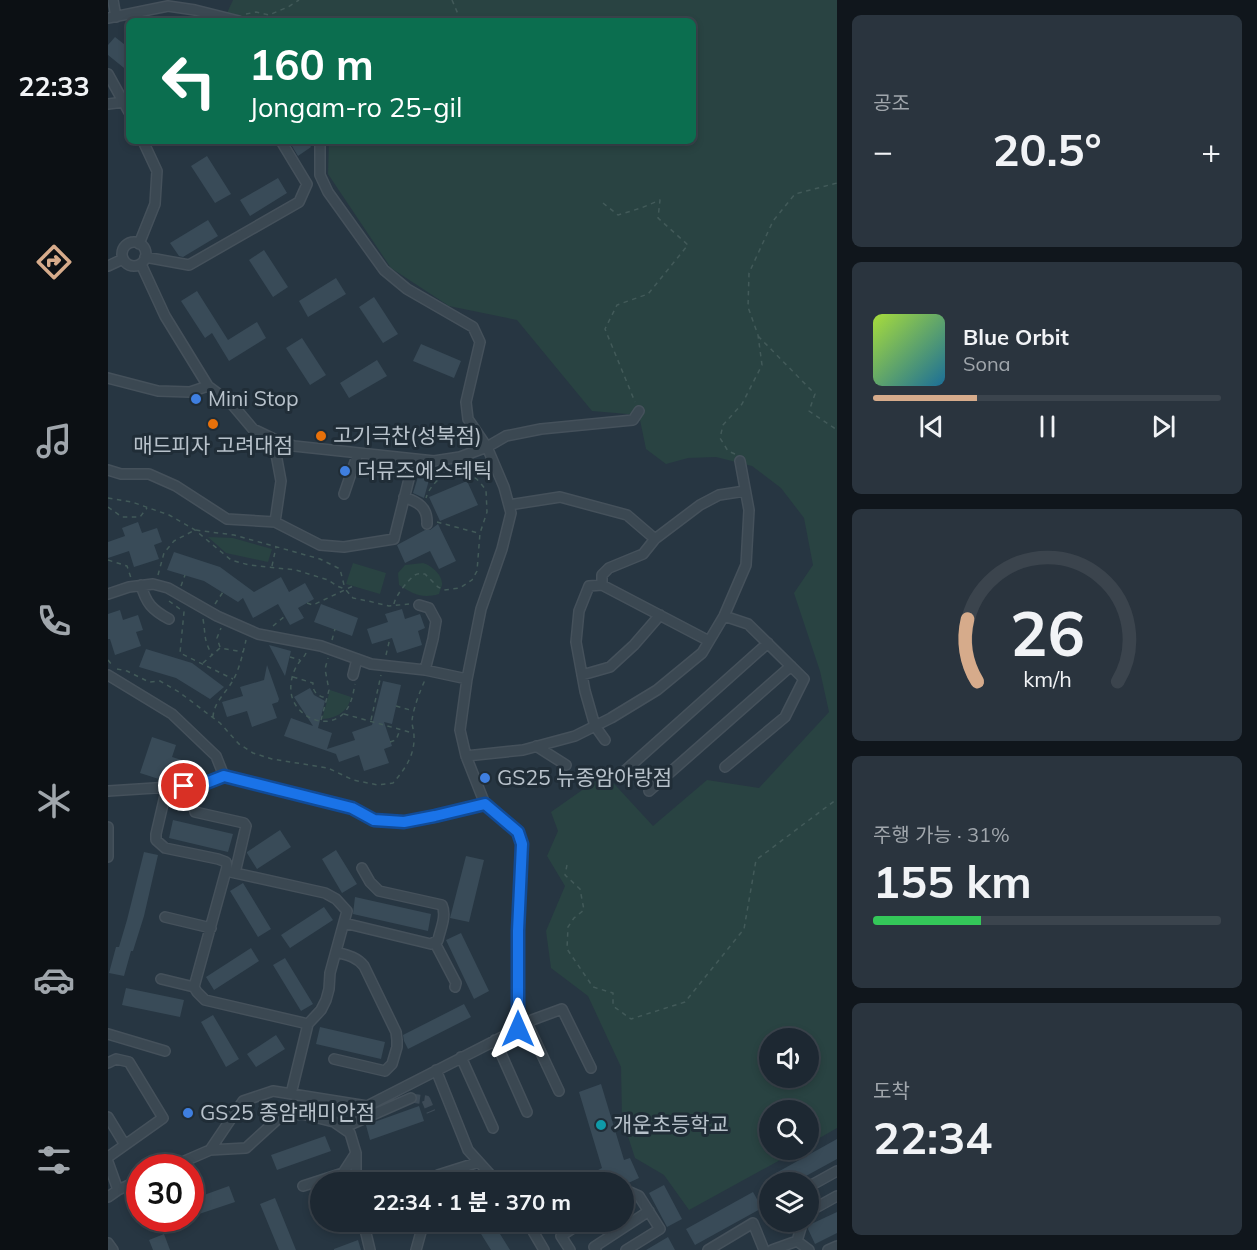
<!DOCTYPE html>
<html lang="ko">
<meta charset="utf-8">
<style>
body{margin:0;font-family:Mulish,"Noto Sans KR",sans-serif;background:#2a343e;color:#f1f3f6;height:100vh;display:flex;flex-direction:column;font-size:22px;white-space:nowrap}
*{box-sizing:border-box;margin:0}
p{font-size:20px;color:#a0a6ac}
.icon{flex:none;width:33px;height:33px;fill:none;stroke:currentColor;stroke-width:2;stroke-linecap:round;stroke-linejoin:round}
.map{position:relative;flex:1;overflow:hidden}
.side{display:flex;flex-direction:column;gap:15px;padding:15px;background:#10161c;width:420px}
.side>*{flex:none}
.hud{position:absolute;left:18px;top:18px;width:570px;height:126px;border-radius:9px;box-shadow:0 3px 9px #0003,0 0 0 2px #3b444d;background:#0b6e4f;color:#fff;overflow:hidden}
.fabs{position:absolute;left:651px;top:1028px;display:grid;gap:12px}
.fabs a{display:grid;place-items:center;width:60px;height:60px;border-radius:50%;background:#1d2832;box-shadow:0 3px 9px #0003,0 0 0 2px #3b444d;font-size:30px}
.speed{position:absolute;left:18px;top:1154px;display:flex;gap:12px;font-size:30px;font-weight:700;text-align:center}
.speed>*{display:grid;place-content:center;width:78px;height:78px;border-radius:50%;background:#1d2832;box-shadow:0 3px 9px #0003,0 0 0 2px #3b444d;line-height:1}
.speed .limit{border:9px solid #d22;background:#fff;color:#111}
.pin{position:absolute;display:grid;place-items:center;width:51px;height:51px;color:#fff;margin:-26px;border:3px solid #fff;border-radius:50%;box-shadow:0 2px 6px #0007}
.me{position:absolute;width:66px;margin:-33px;rotate:0deg;stroke-linejoin:round;filter:drop-shadow(0 0 4px #0008)}
.turn{display:flex;align-items:center;gap:21px;height:126px;padding:0 24px;font-size:27px}
.turn .icon{width:78px;height:78px;stroke-width:2.5}
.turn b{display:block;font-size:42px;line-height:51px}
.big{font-size:45px;font-weight:700;line-height:1.1}
.side .tile{flex:1;display:flex;flex-direction:column;justify-content:center;gap:9px;min-width:0;padding:0 21px;border-radius:9px;background:#2a343e}
.side .dial{align-items:center;gap:0}
.dial svg{height:156px;overflow:visible;fill:none;stroke:#3b444d;stroke-width:7;stroke-linecap:round;text-anchor:middle}
.dial text{fill:#f1f3f6;stroke:none}
.song{display:flex;align-items:center;gap:18px}
.cover{width:72px;height:72px;border-radius:9px;background:linear-gradient(135deg,hsl(80 70% 55%),hsl(200 70% 35%))}
.played{height:6px;border-radius:3px;background:linear-gradient(90deg,#d6ab8b 30%,#3b444d 30%)}
.keys{display:flex;justify-content:space-around;direction:ltr}
.heat{display:flex;justify-content:space-between;align-items:center;font-size:33px;direction:ltr}
.charge{height:9px;border-radius:4px;background:linear-gradient(90deg,#34c759 31%,#3b444d 0)}
.trip{position:absolute;left:202px;top:1172px;width:324px;height:60px;border-radius:30px;background:#1d2832;box-shadow:0 3px 9px #0003,0 0 0 2px #3b444d;font-weight:700;line-height:60px;text-align:center}
main{display:flex;flex:1;min-height:0}
.tabs{display:flex;flex-direction:column;width:108px;justify-content:space-around;align-items:center;background:#0c1014;color:#a0a6ac}
.tabs .icon{width:42px;height:42px}
.tabs .active{color:#d6ab8b}
.tabs b{font-size:27px;color:#f1f3f6}
.map>svg:first-child{display:block}
.green{fill:#294342;fill-rule:evenodd}
.building{fill:#394b58}
.lines{fill:none;stroke-linecap:round;stroke-linejoin:round}
.minor-tunnel{stroke:#3d4b57;stroke-width:9;stroke-dasharray:9 4.5;stroke-linecap:butt}
.minor-casing{stroke:#45515b;stroke-width:12}
.path{stroke:#425a59;stroke-width:1.5;stroke-dasharray:4.5 4.5;stroke-linecap:butt}
.minor{stroke:#3b4852;stroke-width:9}
.route-casing{stroke:#114b97;stroke-width:15}
.route{stroke:#1a73e8;stroke-width:10}
.shop-dot{fill:#3f7fe0;stroke:#202d37;stroke-width:2}
.food-dot{fill:#e8710a;stroke:#202d37;stroke-width:2}
.culture-dot{fill:#0f9aa8;stroke:#202d37;stroke-width:2}
.labels{text-anchor:middle;stroke-width:6;stroke-linejoin:round;paint-order:stroke}
.poi-label{font-size:21px;fill:#b8c2cb;stroke:#202d37;text-anchor:start}
</style>
<main>
<nav class="tabs">
<b>22:33</b>
<svg class="icon active" aria-label="directions" viewBox="0 0 24 24"><path d="M12 3l9 9-9 9-9-9zM9 14v-3h6M13 9l2 2-2 2"/></svg>
<svg class="icon" aria-label="music" viewBox="0 0 24 24"><path d="M9 18V5l10-2v13"/><circle cx="6" cy="18" r="3"/><circle cx="16" cy="16" r="3"/></svg>
<svg class="icon" aria-label="phone" viewBox="0 0 24 24"><path d="M5 4h4l2 5-3 2q2 4 5 5l2-3 5 2v4C11 20 4 13 5 4z"/></svg>
<svg class="icon" aria-label="climate" viewBox="0 0 24 24"><path d="M12 3v18M4 7l16 10M4 17L20 7"/></svg>
<svg class="icon" aria-label="car" viewBox="0 0 24 24"><path d="M5 17H2v-5l4-1 3-4h7l3 4 3 1v5h-3M9 17h6M6 11h13"/><circle cx="7" cy="17" r="2"/><circle cx="17" cy="17" r="2"/></svg>
<svg class="icon" aria-label="filters" viewBox="0 0 24 24"><path d="M4 7h16M4 17h16"/><circle cx="9" cy="7" r="2"/><circle cx="15" cy="17" r="2"/></svg>
</nav>
<div class="map">
<svg width="729" height="1250" viewBox="0 0 729 1250">
<rect width="100%" height="100%" fill="#273642"/>
<path class="green" d="M125 0H729V1128L701 1144 700 1110H662V1149H692L581 1210 556 1175 527 1158 514 1118 513 1067 480 996 443 968 438 931 457 886 439 856 450 831 443 812 497 774 545 826 599 780 651 788 721 712 712 671 686 593 705 565 696 518 673 488 644 466 608 457 580 458 558 464 538 449 531 415 484 411 409 320 341 306 283 268 220 174 221 141H585V21H142L119 13ZM662 1038H700V1077H662Z
M100 537 125 538 164 549 160 562 118 553Z
M245 563 278 573 272 594 238 584Z
M315 563C323 565 335 575 334 585 334 585 331 594 331 594 314 599 305 594 291 585L290 573 297 565Z
M222 690 243 697C240 712 229 718 214 719Z"/>
<path class="building" d="M7 37 21 48V72L0 55V45Z
M181 141H199L203 147 190 156Z
M99 156 123 194 107 203 83 166Z
M170 178 179 193 142 216 132 200Z
M100 220 110 236 75 257 71 256 62 243Z
M156 250 180 287 165 297 141 260Z
M228 278 238 294 200 317 191 301Z
M89 291 120 340 149 322 158 338 121 361 104 333 97 338 73 301Z
M266 297 290 334 275 343 251 307Z
M194 338 218 375 202 385 178 348Z
M313 344 353 361 346 378 305 361Z
M269 360 279 376 241 398 232 383Z
M310 477 321 480 316 498 305 493Z
M359 481 370 505 332 521 321 497Z
M30 522 34 533 49 528 54 542 46 545 51 559 26 567 21 551 0 558V542L17 536 14 528Z
M330 524 348 561 331 569 322 551 297 563 289 545 317 530H322Z
M66 552 112 567 146 592 173 577 181 592 197 583 206 599 190 608 196 618 182 625 170 604 145 618 135 598 130 602 96 581 59 570Z
M213 604 250 618 244 636 206 622Z
M294 609 297 619 312 614 317 628 310 631 314 645 289 653 284 638 264 644 259 629 280 622 277 614Z
M12 610 15 620 30 615 35 630 28 632 33 646 7 655 2 639H0V614Z
M161 645 183 651 177 676Z
M38 649 84 663 116 687 102 699 68 678 31 667Z
M159 665 171 699 170 702 164 704 169 718 144 727 139 711 119 717 114 702 135 696 132 687 156 680Z
M275 681 293 685 284 724 276 722 284 746 276 749 281 763 256 771 251 755 231 762 228 754 176 736 183 718 205 726 186 697 202 688 206 695 217 701 210 728 224 733 219 749 247 740 244 732 264 725Z
M44 737 68 745 64 757 93 766 89 778 72 780 58 776 57 781 32 773Z
M65 820 125 834 120 852 61 838Z
M172 830 183 847 149 869 139 853V852Z
M228 850 249 884 234 893 214 859Z
M36 852 50 855 36 916 25 951H23L16 976 1 973 8 947H11L19 920Z
M358 856 376 860 361 922 342 918Z
M135 883 163 929 150 937 122 891Z
M247 897 323 914 320 931 245 914Z
M216 907 225 920 182 948 173 935Z
M353 933 381 991 366 999 338 940Z
M143 948 151 961 106 990 98 977Z
M177 958 205 1004 193 1011 165 965Z
M18 988 76 1000 72 1017 14 1005Z
M356 1004 363 1017 300 1049 296 1041 295 1035Z
M105 1015 131 1059 118 1067 93 1022Z
M212 1027 277 1042 273 1059 208 1044Z
M168 1035 177 1049 148 1067 139 1054Z
M493 1084 516 1160 522 1158 531 1178 516 1185V1182H467L494 1168 471 1092Z
M311 1106 316 1121 262 1140 258 1125Z
M217 1136 223 1151 169 1170 163 1155Z
M729 1139V1159L687 1182H673L668 1173Z
M556 1185 574 1219 559 1227 541 1193Z
M121 1186 127 1202 82 1217V1200Z
M645 1192 654 1208 587 1245 578 1229Z
M167 1198 188 1250H171L152 1204Z
M729 1212V1233L707 1244 700 1229 701 1225Z
M365 1221H384L402 1250H383Z
M672 1221H686L687 1223 686 1229 677 1233Z
M56 1234 62 1250H45L41 1240Z
M560 1237 567 1250H538Z
M250 1240 253 1250H226V1249Z"/>
<g class="lines">
<path class="minor-tunnel" d="M303 1098 318 1100 323 1112
M226 1227V1221"/>
<g class="minor-casing">
<path id="minor" d="M5 0 8 17
M0 18 60 6 87 10 131 21
M0 74 21 112
M0 104 16 102
M212 141V175L220 192 276 270 299 289 365 327 372 342 358 402 360 419 379 447 396 487 403 513 394 549 373 609 359 679 352 730 358 756 377 804 410 832 414 844 410 931V1029
M14 254a12 12 0 1 1 24 0a12 12 0 1 1-24 0Z
M31 244 47 204 49 171 35 141
M37 257 81 265 191 202 199 184 173 141
M33 264 57 316 100 386 123 403 145 429 170 441 186 446 326 461 352 457 379 447 398 436 433 429 525 420 531 411
M0 266 15 259
M0 378 50 391 82 392 100 386
M0 470 13 474H41L68 486 119 519 167 522 212 545 236 547 286 539 306 459
M236 494 250 453
M296 497C310 502 320 507 319 524
M401 505 452 497 519 515 547 539 535 554 501 568 494 575V585
M167 522 173 481 168 454 170 441
M547 539 592 505 611 495 637 491
M33 585C38 603 44 610 61 619
M494 585 481 586 471 611 468 642 477 691 487 726 497 740
M494 585 601 641
M0 594 21 587 45 584 60 588 109 616 150 634 213 646 263 664 317 670 359 679
M311 605 321 608 328 621 325 639 317 670
M616 616 640 624 696 679 677 717 617 767
M0 675 64 714 108 756 116 776
M245 675 249 659
M474 675 502 667 526 645 552 615
M428 746 458 765
M358 756 415 750 467 736 503 718 549 690 594 653 616 616 638 565 641 510 632 461
M511 776 660 643
M59 787 48 834V840L57 848 110 859 118 862 119 867 86 987 89 992 97 1000 200 1024 183 1094
M0 791 93 785 116 776 244 808 266 820 295 822 327 817 377 804
M541 791 683 666
M87 812 136 823 138 826 127 873
M0 827V857
M118 871 217 893 228 899 239 911 222 973 221 989 218 1000 213 1010 200 1024
M57 917 103 928
M236 923 323 944 330 940C332 930 339 916 334 905L271 891 262 882 254 868
M327 943 348 983 347 987
M53 979 86 987
M419 1023 451 1091
M0 1034 57 1051
M387 1040 419 1112
M353 1057 385 1128
M226 1059 277 1071 284 1064 289 1047V1040L288 1032 256 966C249 957 239 955 228 952
M0 1063 8 1059 21 1062 55 1118 0 1157
M328 1070 360 1150 389 1182
M0 1117 17 1145
M235 1128 303 1098
M102 1150 138 1148 172 1117 194 1114 226 1122 242 1133 248 1153 235 1173 195 1186
M248 1153V1182
M0 1162 10 1190
M63 1167 102 1150 135 1101 165 1091 259 1106 410 1029 424 1020 454 1009 483 1068
M327 1182 330 1175 371 1162
M700 1187 729 1171
M516 1196 522 1192 531 1196 552 1229 518 1250
M0 1197 10 1190 32 1180
M700 1212 729 1196
M255 1221 262 1250
M419 1221 436 1250
M689 1241 695 1221
M0 1243 5 1250
M308 1250 316 1221
M462 1250 453 1236 476 1221
M488 1250 486 1247 541 1211
M600 1250 645 1223 656 1250
M664 1250 689 1241 701 1250
M720 1250 729 1246"/>
</g>
<path class="path" d="M344 0 353 21
M138 14 148 12 161 15 180 7 191 0
M495 203 510 215 533 208 552 200 550 218 580 245 540 294 509 305 497 329 527 402
M650 336 707 394 701 411 729 430
M627 454 620 451 612 438 615 425 634 404 654 365 650 335 640 307 641 273 665 221 687 194 729 183
M0 498 24 502 61 515 87 530 123 560 141 565 188 570 220 580 229 586 237 589 245 598 260 601 281 606 301 604
M0 507 14 517H32L39 508
M329 522 370 533
M0 560 19 566 23 578
M164 566 168 547
M50 575 56 553 66 541 87 530 126 535 212 559 232 569 237 589
M73 586 77 575
M61 601 76 612 72 653 125 679
M199 603 205 605 245 586
M107 604 115 592
M286 604C287 596 301 579 307 575 311 573 313 574 317 574L330 587 336 590 352 588 364 580 369 571 372 533 379 512 378 490C374 485 370 479 364 476 345 465 324 479 318 498
M95 619C98 636 95 638 104 655
M165 626 177 616
M224 640 227 629
M112 647 109 638 113 628
M198 653C196 658 193 659 190 664 185 671 182 682 183 691 184 714 216 732 235 714 243 706 245 695 247 684
M278 655 282 638
M182 657 192 660
M0 660 4 665
M95 663 112 648 135 652
M9 669 19 671 41 682 52 681 71 692 112 723 131 744 145 753 164 759 220 768 245 780 270 785 285 783C297 769 307 755 306 736 306 731 304 726 304 721 305 709 312 691 317 680
M185 677 205 683C204 692 210 696 218 698
M288 706 306 711
M236 714 305 733
M105 717C106 702 117 694 124 682 131 671 135 653 138 640
M213 720 221 690 217 669 220 658
M263 720 273 675
M282 742 288 740 292 730
M459 865 457 875 472 889 476 910 466 918 460 927 459 949 485 987 505 993V1006L523 1019 577 1002 636 929 648 860 729 799"/>
<use href="#minor" class="minor"/>
</g>
<g class="lines">
<g class="route-casing">
<path id="route" d="M76 786 93 785 116 776 244 808 266 820 296 822 327 816 377 804 410 832 414 844 410 931V1029"/>
</g>
<use href="#route" class="route"/>
</g>
<g class="shop-dot">
<circle cx="88" cy="399" r="6"/>
<circle cx="237" cy="471" r="6"/>
<circle cx="377" cy="778" r="6"/>
<circle cx="80" cy="1113" r="6"/>
</g>
<g class="food-dot">
<circle cx="105" cy="424" r="6"/>
<circle cx="213" cy="436" r="6"/>
</g>
<circle class="culture-dot" cx="493" cy="1125" r="6"/>
<g class="labels">
<g class="poi-label">
<text x="100" y="406">Mini Stop</text>
<text x="225" y="443">고기극찬(성북점)</text>
<text x="105" y="453" text-anchor="middle">매드피자 고려대점</text>
<text x="249" y="478">더뮤즈에스테틱</text>
<text x="389" y="785">GS25 뉴종암아랑점</text>
<text x="92" y="1120">GS25 종암래미안점</text>
<text x="505" y="1132">개운초등학교</text>
</g>
</g>
</svg>
<div class="fabs">
<a><svg class="icon" aria-label="sound" viewBox="0 0 24 24"><path d="M4 9h4l5-4v14l-5-4H4zM17 9q2 3 0 6"/></svg></a>
<a><svg class="icon" aria-label="search" viewBox="0 0 24 24"><circle cx="10" cy="10" r="6"/><path d="M15 15l6 6"/></svg></a>
<a><svg class="icon" aria-label="layers" viewBox="0 0 24 24"><path d="M12 4l9 5-9 5-9-5zM3 14l9 5 9-5"/></svg></a>
</div>
<div class="speed"><div class="limit">30</div></div>
<div class="pin" style="left:76px;top:786px;background:#d93025"><svg class="icon" aria-label="arrive" viewBox="0 0 24 24"><path d="M6 21V4h12l-3 4 3 4H6"/></svg></div>
<svg class="me" style="left:410px;top:1029px" viewBox="-20 -20 40 40"><path d="M0-17L14 15 0 8-14 15z" fill="#1a73e8" stroke="#fff" stroke-width="4"/></svg>
<div class="trip">22:34 · 1 분 · 370 m</div>
<div class="hud">
<div class="turn"><svg class="icon" aria-label="left" viewBox="0 0 24 24"><path d="M17 20v-9H6M10 6l-5 5 5 5"/></svg><div><b>160 m</b>Jongam-ro 25-gil</div></div>
</div>
</div>
<section class="side">
<div class="tile"><p>공조</p>
<div class="heat"><a>−</a><b class="big">20.5°</b><a>+</a></div>
</div>
<div class="tile">
<div class="song"><i class="cover"></i><div><b>Blue Orbit</b><p>Sona</p></div></div>
<div class="played"></div>
<div class="keys"><svg class="icon" aria-label="previous" viewBox="0 0 24 24"><path d="M18 5L8 12l10 7zM5 5v14"/></svg><svg class="icon" aria-label="pause" viewBox="0 0 24 24"><path d="M8 5v14M16 5v14"/></svg><svg class="icon" aria-label="next" viewBox="0 0 24 24"><path d="M6 5l10 7-10 7zM19 5v14"/></svg></div>
</div>
<div class="tile dial"><svg viewBox="0 0 100 80">
<path d="M14 69A42 42 0 1 1 86 69"/>
<path d="M14 69A42 42 0 0 1 9 37" stroke="#d6ab8b"/>
<text x="50" y="56" font-size="32" font-weight="700">26</text>
<text x="50" y="72" font-size="11">km/h</text>
</svg></div>
<div class="tile"><p>주행 가능 · 31%</p><b class="big">155 km</b><div class="charge"></div></div>
<div class="tile"><p>도착</p><b class="big">22:34</b></div>
</section>
</main>
